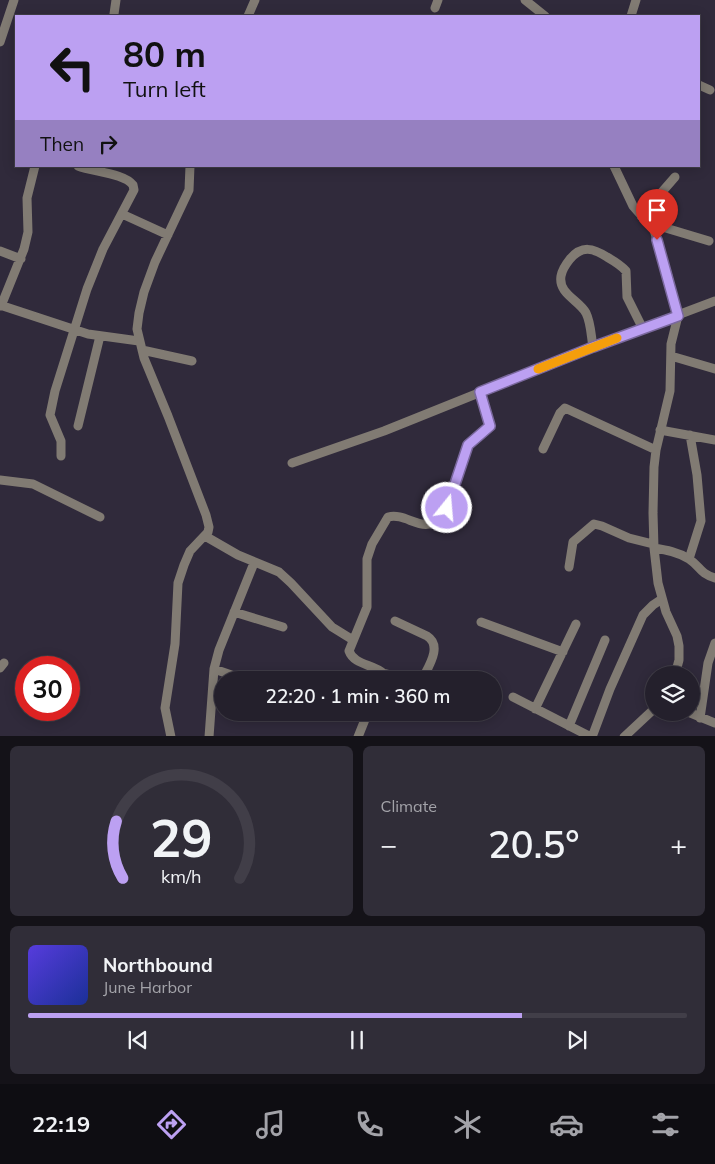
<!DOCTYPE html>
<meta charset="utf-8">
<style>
body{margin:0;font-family:Mulish,sans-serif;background:#302d38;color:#f1f3f6;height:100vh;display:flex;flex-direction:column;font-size:19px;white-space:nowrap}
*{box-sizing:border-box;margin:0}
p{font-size:16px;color:#a3a3a9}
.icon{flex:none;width:28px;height:28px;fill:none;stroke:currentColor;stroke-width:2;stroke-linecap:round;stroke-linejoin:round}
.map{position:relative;height:736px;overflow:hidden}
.details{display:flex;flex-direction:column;gap:10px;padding:10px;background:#141218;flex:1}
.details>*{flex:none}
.top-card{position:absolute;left:15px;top:15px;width:685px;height:152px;border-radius:0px;box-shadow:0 2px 12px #0003,0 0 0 1px #413e48;background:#bca0f2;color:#111;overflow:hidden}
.controls{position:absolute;left:645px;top:666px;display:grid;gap:10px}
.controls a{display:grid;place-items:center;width:55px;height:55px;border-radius:50%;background:#24202c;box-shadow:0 2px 12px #0003,0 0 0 1px #413e48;font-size:25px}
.speed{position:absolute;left:15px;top:656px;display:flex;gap:10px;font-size:25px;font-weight:700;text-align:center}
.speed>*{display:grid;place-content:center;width:65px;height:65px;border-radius:50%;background:#24202c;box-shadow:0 2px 12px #0003,0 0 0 1px #413e48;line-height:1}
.speed .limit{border:8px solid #d22;background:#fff;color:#111}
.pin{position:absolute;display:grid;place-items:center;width:42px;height:42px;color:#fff;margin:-51px -21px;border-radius:50% 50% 50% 0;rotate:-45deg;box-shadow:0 0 5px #0007}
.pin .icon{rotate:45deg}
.me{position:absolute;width:55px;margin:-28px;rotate:17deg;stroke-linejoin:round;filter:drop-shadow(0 0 4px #0008)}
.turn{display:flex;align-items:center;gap:18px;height:105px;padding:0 25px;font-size:22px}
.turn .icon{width:65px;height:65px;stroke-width:2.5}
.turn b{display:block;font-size:35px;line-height:42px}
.then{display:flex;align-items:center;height:48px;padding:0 25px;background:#0003;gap:10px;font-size:19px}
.big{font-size:38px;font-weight:600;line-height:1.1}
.details .card{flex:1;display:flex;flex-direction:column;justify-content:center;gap:8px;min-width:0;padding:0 18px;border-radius:8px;background:#302d38}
.details .dial{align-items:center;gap:0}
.dial svg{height:130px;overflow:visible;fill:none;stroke:#413e48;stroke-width:7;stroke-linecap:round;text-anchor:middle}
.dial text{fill:#f1f3f6;stroke:none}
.song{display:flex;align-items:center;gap:15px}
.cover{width:60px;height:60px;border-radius:8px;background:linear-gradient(135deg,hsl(250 70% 55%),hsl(230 70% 35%))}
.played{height:5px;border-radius:2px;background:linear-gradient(90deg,#bca0f2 75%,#413e48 75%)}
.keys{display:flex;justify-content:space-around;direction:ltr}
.heat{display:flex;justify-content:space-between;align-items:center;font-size:28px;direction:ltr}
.details .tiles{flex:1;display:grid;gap:10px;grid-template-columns:1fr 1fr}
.card:last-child{grid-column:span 2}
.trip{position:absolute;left:214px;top:671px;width:288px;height:50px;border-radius:25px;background:#24202c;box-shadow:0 2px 12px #0003,0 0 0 1px #413e48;font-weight:600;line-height:50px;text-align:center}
.dock{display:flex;height:80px;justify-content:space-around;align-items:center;background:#0e0d12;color:#a3a3a9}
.dock .icon{width:35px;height:35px}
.dock .on{color:#bca0f2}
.dock b{font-size:22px;color:#f1f3f6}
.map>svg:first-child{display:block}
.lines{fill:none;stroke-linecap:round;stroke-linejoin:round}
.street{stroke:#817b73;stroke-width:9}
.route-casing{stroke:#7a689d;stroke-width:12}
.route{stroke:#bca0f2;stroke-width:9}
.slow{stroke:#f59e0b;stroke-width:9}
</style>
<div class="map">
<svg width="715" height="737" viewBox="0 0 715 737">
<rect width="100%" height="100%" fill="#302a3b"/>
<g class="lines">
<path class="street" d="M525 0 545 16
M435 8 438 0
M114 14 116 0
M248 16 255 0
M631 16 636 0
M0 42 14 0
M699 85 710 90
M614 166 633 206 654 230 668 276 678 316 671 344 670 391 656 450 654 467 653 513 654 548 658 583 666 612 677 636 679 646V660L675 675
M122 214 168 235
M641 216 675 177
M649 223 709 241
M0 251 21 259
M0 305 88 334 139 341
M1 306 24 249 28 232 27 198 35 166
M593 347C591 336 591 323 586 313 579 300 558 294 561 276 562 270 566 264 570 259 582 245 593 248 607 257 614 261 621 265 626 271L627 297 643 329
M142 350 192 361
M671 356 715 369
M78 426 100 336
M660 430 715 440
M543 449 560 413 565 408 656 450
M61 456V441L50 415 55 391 87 289 103 249 134 190 133 185C124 173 93 172 78 166
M292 463 384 431 593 347 715 301
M0 480 33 484 100 517
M205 536 238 555 279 572 291 583 332 627 353 640
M654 548C666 550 678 552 689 559 701 567 699 573 715 578
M689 559 701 521 697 475 690 435
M569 567 573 542 594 524 602 526 629 538 653 544
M234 612 283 627
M395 621 427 636C443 646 428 667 422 680
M481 622 563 652
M0 668 4 663
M214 669 246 680
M383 673 411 680
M382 680 383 673C373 664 354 665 349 651L367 607V559L372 544 388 517C408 512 422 536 443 517L468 445 490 426 480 392
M513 697 591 737
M535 709 576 624
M688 712 715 723
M700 718 708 663 715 643
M569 726 605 640
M171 737 165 708 175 644 178 583 184 565 190 551 208 532 209 527 206 515 168 416 144 358 137 329 139 313 144 292 155 262 189 190 190 166
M209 737 214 669 219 650 254 563
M358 737 368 712
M592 737 610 689 643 615 653 605 662 599
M624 737 654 709"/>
</g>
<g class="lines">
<g class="route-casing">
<path id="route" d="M447 508 468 445 490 426 480 392 593 347 678 316 657 240"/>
</g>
<use href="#route" class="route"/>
<path class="slow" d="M538 369 617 338"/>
</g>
</svg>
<div class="controls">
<a><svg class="icon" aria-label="layers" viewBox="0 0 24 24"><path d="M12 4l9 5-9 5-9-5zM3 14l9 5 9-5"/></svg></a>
</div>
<div class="speed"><div class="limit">30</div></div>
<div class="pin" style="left:657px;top:240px;background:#d93025"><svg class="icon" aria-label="arrive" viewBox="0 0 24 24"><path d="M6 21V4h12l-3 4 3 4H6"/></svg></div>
<svg class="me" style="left:447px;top:508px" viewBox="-20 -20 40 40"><circle r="17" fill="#bca0f2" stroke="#fff" stroke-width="3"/><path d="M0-11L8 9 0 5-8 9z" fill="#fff"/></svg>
<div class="trip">22:20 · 1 min · 360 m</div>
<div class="top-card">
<div class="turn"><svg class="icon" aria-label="left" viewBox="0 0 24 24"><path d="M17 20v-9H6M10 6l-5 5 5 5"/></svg><div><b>80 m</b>Turn left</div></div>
<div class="then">Then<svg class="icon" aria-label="right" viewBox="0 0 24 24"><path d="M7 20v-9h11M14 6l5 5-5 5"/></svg></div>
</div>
</div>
<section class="details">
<div class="tiles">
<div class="card dial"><svg viewBox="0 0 100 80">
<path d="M14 69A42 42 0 1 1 86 69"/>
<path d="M14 69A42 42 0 0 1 10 34" stroke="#bca0f2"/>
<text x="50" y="56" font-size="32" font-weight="700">29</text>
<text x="50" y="72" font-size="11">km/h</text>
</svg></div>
<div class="card"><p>Climate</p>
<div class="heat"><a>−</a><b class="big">20.5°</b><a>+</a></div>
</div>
<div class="card">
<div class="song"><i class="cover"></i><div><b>Northbound</b><p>June Harbor</p></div></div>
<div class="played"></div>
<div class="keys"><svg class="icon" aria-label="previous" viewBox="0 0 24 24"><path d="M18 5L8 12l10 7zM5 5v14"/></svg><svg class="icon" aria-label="pause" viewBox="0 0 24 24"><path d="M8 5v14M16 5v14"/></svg><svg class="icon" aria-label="next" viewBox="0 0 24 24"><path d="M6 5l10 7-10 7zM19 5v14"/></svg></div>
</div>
</div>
</section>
<nav class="dock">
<b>22:19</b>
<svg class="icon on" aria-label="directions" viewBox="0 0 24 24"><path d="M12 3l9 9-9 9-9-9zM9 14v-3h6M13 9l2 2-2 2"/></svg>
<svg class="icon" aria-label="music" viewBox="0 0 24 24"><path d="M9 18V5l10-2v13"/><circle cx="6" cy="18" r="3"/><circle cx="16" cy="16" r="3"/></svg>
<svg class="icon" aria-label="phone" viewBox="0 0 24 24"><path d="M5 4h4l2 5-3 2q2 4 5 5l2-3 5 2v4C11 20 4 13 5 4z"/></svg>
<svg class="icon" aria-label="climate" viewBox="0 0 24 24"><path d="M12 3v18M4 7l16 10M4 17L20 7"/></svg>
<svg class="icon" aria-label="car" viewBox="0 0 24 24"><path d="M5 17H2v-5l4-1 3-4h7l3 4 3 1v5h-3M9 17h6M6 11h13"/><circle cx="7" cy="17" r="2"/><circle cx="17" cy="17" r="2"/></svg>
<svg class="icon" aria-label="filters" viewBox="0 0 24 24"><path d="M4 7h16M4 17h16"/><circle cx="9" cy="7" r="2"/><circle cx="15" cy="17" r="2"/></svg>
</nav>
